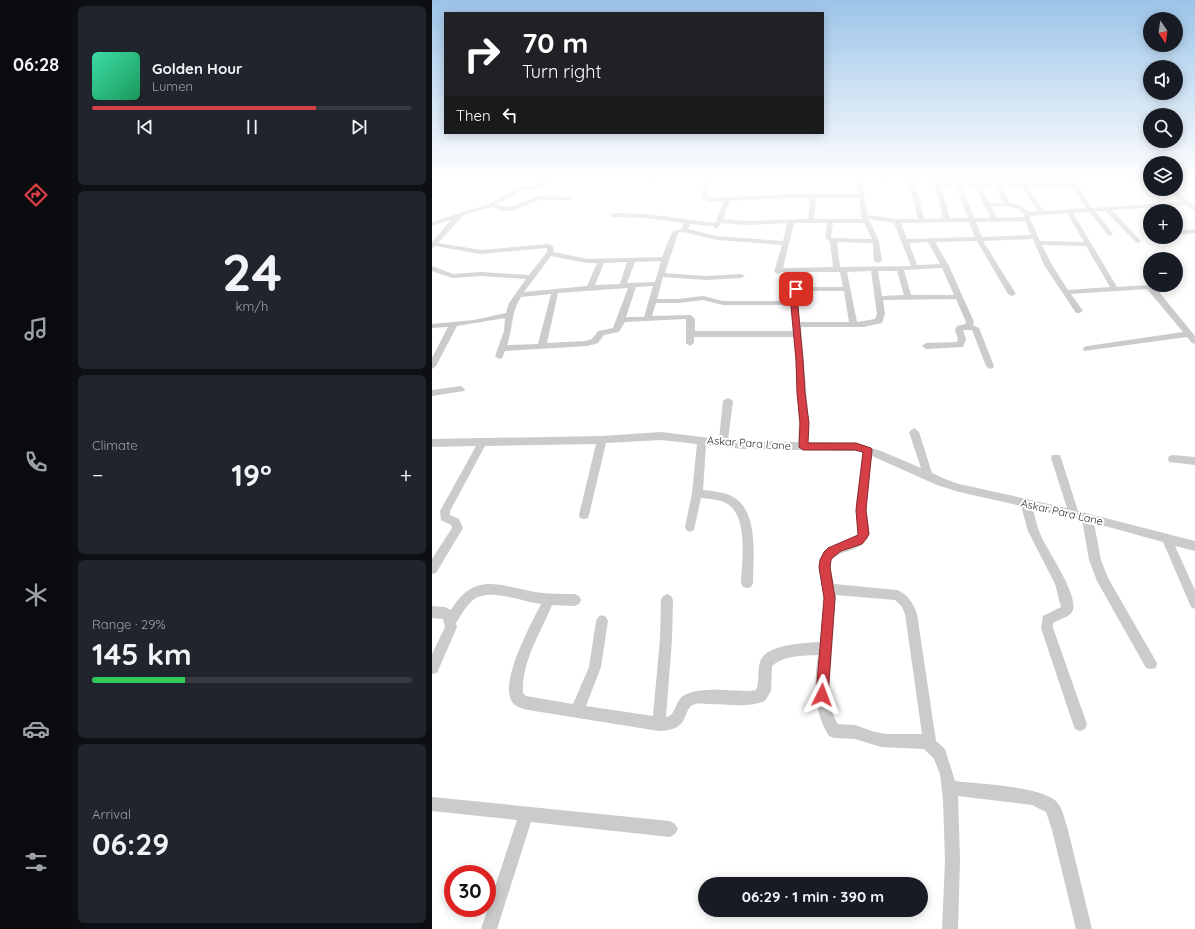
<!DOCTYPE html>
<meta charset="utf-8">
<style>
body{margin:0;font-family:Quicksand,sans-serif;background:#20242c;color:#f1f3f6;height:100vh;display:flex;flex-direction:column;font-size:15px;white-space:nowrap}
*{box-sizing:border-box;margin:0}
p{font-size:13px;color:#9ea1a6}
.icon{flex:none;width:22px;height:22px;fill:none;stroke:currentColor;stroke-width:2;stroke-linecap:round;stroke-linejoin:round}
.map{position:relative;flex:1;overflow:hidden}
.drawer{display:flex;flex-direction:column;gap:6px;padding:6px;background:#0d0f14;width:360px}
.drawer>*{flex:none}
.banner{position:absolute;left:12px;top:12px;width:380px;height:122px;border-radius:0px;box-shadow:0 2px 10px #0003;background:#202124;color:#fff;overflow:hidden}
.needle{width:26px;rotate:167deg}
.controls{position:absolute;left:711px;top:12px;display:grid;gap:8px}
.controls a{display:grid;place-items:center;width:40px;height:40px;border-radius:50%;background:#171b24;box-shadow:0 2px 10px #0003;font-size:20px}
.speed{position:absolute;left:12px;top:865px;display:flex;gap:8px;font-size:20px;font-weight:700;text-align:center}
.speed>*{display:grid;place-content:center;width:52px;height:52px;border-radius:50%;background:#171b24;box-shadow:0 2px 10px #0003;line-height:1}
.speed .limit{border:6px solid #d22;background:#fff;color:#111}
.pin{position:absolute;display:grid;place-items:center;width:34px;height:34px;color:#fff;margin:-17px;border-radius:8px;box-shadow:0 2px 6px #0006}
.me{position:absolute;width:44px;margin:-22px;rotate:3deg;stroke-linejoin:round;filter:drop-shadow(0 0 3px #0008)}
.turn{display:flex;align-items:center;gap:14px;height:84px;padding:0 12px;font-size:18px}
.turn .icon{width:52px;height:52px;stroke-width:2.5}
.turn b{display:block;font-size:28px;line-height:34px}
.then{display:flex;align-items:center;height:38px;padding:0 12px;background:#0003;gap:8px;font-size:15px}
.big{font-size:30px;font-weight:800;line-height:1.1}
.drawer .widget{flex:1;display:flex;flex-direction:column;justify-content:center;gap:6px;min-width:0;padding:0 14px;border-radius:6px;background:#20242c}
.drawer .dial{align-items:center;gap:0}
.dial b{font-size:52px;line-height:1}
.song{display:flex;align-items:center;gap:12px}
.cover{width:48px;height:48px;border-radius:6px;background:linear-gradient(135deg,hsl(160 70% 55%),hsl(150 70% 35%))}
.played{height:4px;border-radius:2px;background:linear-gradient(90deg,#d63f46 70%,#363941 70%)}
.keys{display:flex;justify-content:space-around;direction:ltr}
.heat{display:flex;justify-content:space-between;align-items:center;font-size:22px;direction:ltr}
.charge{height:6px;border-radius:3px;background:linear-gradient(90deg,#34c759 29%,#363941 0)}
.trip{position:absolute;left:266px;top:877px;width:230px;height:40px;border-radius:20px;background:#171b24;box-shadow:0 2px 10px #0003;font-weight:800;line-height:40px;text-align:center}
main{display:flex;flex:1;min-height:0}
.dock{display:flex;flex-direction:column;width:72px;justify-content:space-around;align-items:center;background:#090b0e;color:#9ea1a6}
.dock .icon{width:28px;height:28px}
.dock .active{color:#d63f46}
.dock b{font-size:18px;color:#f1f3f6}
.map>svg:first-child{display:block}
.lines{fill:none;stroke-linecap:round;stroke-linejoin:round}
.minor{fill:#cbcbcb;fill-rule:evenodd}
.route{fill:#d63f46;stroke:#8b292e}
.labels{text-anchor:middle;stroke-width:4;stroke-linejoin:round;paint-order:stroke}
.street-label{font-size:11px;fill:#2e2e2e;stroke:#fff}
</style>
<main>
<nav class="dock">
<b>06:28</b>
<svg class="icon active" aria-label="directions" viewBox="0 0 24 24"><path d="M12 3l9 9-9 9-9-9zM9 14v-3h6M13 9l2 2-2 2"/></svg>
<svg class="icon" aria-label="music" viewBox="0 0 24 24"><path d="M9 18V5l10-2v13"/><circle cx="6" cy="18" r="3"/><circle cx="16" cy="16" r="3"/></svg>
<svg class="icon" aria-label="phone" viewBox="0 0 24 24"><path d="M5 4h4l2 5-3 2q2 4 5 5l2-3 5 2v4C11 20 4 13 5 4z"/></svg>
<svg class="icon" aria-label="climate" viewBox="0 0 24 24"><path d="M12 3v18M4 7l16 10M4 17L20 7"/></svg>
<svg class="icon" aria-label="car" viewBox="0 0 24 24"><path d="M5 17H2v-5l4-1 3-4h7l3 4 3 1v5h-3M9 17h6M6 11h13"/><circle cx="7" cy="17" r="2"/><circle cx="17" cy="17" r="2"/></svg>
<svg class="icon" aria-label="filters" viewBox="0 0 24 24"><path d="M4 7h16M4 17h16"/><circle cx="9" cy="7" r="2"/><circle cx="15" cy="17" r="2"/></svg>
</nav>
<section class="drawer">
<div class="widget">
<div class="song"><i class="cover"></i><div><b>Golden Hour</b><p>Lumen</p></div></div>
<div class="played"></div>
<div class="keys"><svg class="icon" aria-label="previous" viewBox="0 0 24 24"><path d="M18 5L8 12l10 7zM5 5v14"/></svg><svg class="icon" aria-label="pause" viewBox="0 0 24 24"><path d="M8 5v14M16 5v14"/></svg><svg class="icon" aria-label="next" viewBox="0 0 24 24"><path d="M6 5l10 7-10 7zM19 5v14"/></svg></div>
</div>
<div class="widget dial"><b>24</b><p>km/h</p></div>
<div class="widget"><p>Climate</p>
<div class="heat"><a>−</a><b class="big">19°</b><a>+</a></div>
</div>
<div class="widget"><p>Range · 29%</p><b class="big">145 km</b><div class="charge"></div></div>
<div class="widget"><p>Arrival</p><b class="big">06:29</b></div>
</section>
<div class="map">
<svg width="763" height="929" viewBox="0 0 763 929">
<rect width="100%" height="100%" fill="#fff"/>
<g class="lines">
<path class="minor" d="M112 178H118L113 186 88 191 64 205 79 207 106 196 139 197 141 198V200H107L80 211H72L59 207 32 215 6 243 49 250 116 244 121 246 122 252 155 259 230 257 240 232 249 229 252 223 215 218 181 217 178 215 181 213 215 214 283 223 292 201 276 202 270 198 272 178H278L275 196 277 198 356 194H426L423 178H429L436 215 465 219H486L476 178H482L492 219 511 218 501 178H507L508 183H638L636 180 640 178 645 184 660 208 749 202 734 189H741L763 206V211L754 205 680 210 708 240 709 241 706 243 704 242 673 211H663L681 234 678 236 676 235 657 212 641 213 685 287 717 285 723 287 763 336V344L760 343 755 337 652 351 651 349 652 347 655 346 751 332 715 289 639 294 651 311 647 313H644L612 265 601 239 551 241 584 294 580 296 576 294 545 241 503 242 517 266 542 322 541 325 547 328 562 366 561 368 558 369 554 366 540 330H531L534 339 531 347 494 349 490 346 494 343 525 342 526 339 523 330 525 326 533 324 534 322 524 299 451 300 453 314 450 323 432 327H369L377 423 376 442 424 443 449 451 489 468 477 432 482 428 487 432 500 473 513 479 527 484 635 508 619 458 620 455H628L629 458 646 511 763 541V551L743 546 763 590V609L759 607 731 542 662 523 669 560 676 578 725 663 724 668 719 669 714 668 665 581 657 560 650 520 601 509C603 518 605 527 609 536 615 550 649 598 640 612 636 618 627 619 621 623V628L655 724 653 729 648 731 643 729 641 724 609 628 611 616 629 607 623 584 596 531 589 506 527 492 505 485 440 456C437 475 432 495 435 514 436 524 440 533 433 541 426 552 408 549 399 561V571L402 584 465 590C476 594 481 603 485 614L504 741 513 749 523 781C546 784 608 786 624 801 631 808 633 821 636 830L660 929H644L620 830 614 812 600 805 526 796 528 860 526 929H510L513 860 511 800 508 774 502 759 492 749 449 747 423 739 402 738 397 736C381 711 382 683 386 655 370 656 353 655 340 666L339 691 333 701C316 708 295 704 276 704 273 704 268 703 264 704 248 707 262 730 227 731L96 710C91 709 84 707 80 702 67 682 99 624 109 604 90 602 57 587 41 600 34 606 29 615 24 623L25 627 5 673 0 674V654L13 627 11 619 0 618V606L13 607 19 610C43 571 67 586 103 592 116 594 130 594 143 594L147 596 149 600 147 604 143 606 120 605C109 632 89 663 91 693L94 696 141 704 157 667 164 621 166 617 170 615 174 617 176 621 169 667 154 706 221 716 228 639 229 600 231 596 235 594 239 596 241 600 240 639 234 717C244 716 243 701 251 696 266 686 299 691 317 691L324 690C328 682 325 671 328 662 333 644 373 643 388 642L392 597 387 571 388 560 395 549 421 538 426 534 424 503 431 453 424 451 311 449 274 445 271 490C281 491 294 492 303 498 327 514 321 559 321 583L319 587 315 588 311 587 309 583C310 561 316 519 297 505 289 499 278 499 269 498L262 530 258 532 254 530 253 527 260 493 265 444 229 440 174 443 157 515 156 518 152 519 148 518 147 515 164 444 53 446 18 511V515L27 519 31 528 4 573 0 574V559L20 528 19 525 9 520 8 511 44 446 0 447V439L170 436 229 432 287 439 291 401 296 398 301 401 296 440 366 442 367 423 362 337H262V343L258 346 254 343V319L193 322 187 332 172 335 166 343 156 346 73 351 70 358 67 359 63 356 72 331 73 318 25 326 4 366 0 369V358L16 327 0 328V324L42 320 74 313 77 303 94 279 49 276 20 278 0 271V266L21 274 49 272 97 275 115 252V248L49 254 3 246 0 248V242L20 219 0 226V222L57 204 84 188 109 184ZM509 187H524L536 218H518ZM530 187H543L559 218H542ZM549 187H564L571 203H557ZM570 187 590 188 606 211 597 212 589 206 578 203ZM640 187 654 208 612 211 596 188ZM356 198H378L376 219 316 221 291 219 298 201ZM384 198H427L430 219H382ZM559 207C571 206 583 205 592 214V217L565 218ZM635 213 652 242 608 241 598 219V216ZM437 219 462 223 479 266 408 267 405 242 441 243 442 261 446 263 450 261 447 241ZM593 221 599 235 550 237 544 222ZM537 222 543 237 475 239 469 223ZM289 223 316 225 355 223 351 241 285 236 256 229 258 224 281 226 284 229 286 228ZM362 223H395L393 237 398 242 401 267 351 268ZM401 223H432L440 239 401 238 399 237ZM251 232 285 240 350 245 342 272 346 274 350 272H363C363 283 358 292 359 301H291L271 296 246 299H225L231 277 274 280 309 278 313 276 309 274 274 276 233 273 246 233ZM496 242 508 264 485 265 477 243ZM610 245 654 246 678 287 636 290 620 265ZM119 256 155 263H165L155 286 92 292ZM229 261 223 282 195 283 203 262ZM195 262 188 284 163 285 172 263ZM510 268 522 295H479L472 270ZM439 271 445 314 443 319 425 322 415 272ZM446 271H465L472 295 450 296ZM371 272H408L411 287H369ZM221 286 212 317H194L204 287ZM196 288 181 328 166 331 160 339 153 341 115 343 126 293ZM367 291H412L417 322H368L366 296ZM119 294 106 344 75 345C81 328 79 312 89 297ZM271 300 291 305H359L361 331H263V319L259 315 220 316 224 303H246ZM404 595 463 600 470 607 473 614 490 734H455L443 732 423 725 406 724C400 715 397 705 397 694Z
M209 178H249L246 180 212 181Z
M364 178H370L371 181 366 182Z
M447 178H453L455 185H451Z
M763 229V233L744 235V231Z
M29 386 33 389 32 391 0 396V390Z
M741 455 763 457V465L737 462 736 459 737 456Z
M0 797 238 821 243 824 246 829 243 834 238 837 99 822 65 929H49L85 820 0 811Z"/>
</g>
<linearGradient id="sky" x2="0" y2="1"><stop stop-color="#9cc4e8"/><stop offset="0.58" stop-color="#fff"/><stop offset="1" stop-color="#fff" stop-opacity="0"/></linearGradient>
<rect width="763" height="308" fill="url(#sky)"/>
<path class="route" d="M362 287 368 289 365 296 371 360 373 393 377 423 376 443H424L439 448 440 450 434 510 437 534 435 538 430 544 409 551 400 558 399 560 398 567 403 598 396 695 394 699 390 701 386 699 384 695 392 598 387 567 388 560 392 552 396 548 426 535 424 510 431 452 423 450H371L367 447 368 423 365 393 364 360 358 296Z"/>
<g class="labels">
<g class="street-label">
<text transform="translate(317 443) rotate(4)" y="4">Askar Para Lane</text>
<text transform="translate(630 512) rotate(13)" y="4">Askar Para Lane</text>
</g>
</g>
</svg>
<div class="controls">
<a><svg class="needle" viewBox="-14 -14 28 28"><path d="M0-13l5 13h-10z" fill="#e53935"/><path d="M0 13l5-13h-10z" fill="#9ea1a6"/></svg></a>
<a><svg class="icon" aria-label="sound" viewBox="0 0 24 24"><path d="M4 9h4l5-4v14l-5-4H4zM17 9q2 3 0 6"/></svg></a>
<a><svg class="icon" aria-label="search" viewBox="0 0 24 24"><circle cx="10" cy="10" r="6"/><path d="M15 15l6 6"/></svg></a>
<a><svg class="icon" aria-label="layers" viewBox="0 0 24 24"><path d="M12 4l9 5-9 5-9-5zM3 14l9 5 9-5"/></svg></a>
<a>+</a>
<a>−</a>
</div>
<div class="speed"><div class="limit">30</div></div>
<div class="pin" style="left:364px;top:289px;background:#d93025"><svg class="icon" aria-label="arrive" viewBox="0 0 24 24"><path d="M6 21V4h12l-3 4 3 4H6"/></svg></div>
<svg class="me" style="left:390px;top:695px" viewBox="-20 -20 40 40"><path d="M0-17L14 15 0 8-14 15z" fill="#d63f46" stroke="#fff" stroke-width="4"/></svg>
<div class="trip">06:29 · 1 min · 390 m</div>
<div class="banner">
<div class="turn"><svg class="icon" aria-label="right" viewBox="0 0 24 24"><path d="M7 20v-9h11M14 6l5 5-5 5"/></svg><div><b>70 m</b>Turn right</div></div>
<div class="then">Then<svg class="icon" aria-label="left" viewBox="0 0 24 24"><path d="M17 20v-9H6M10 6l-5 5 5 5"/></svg></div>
</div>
</div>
</main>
